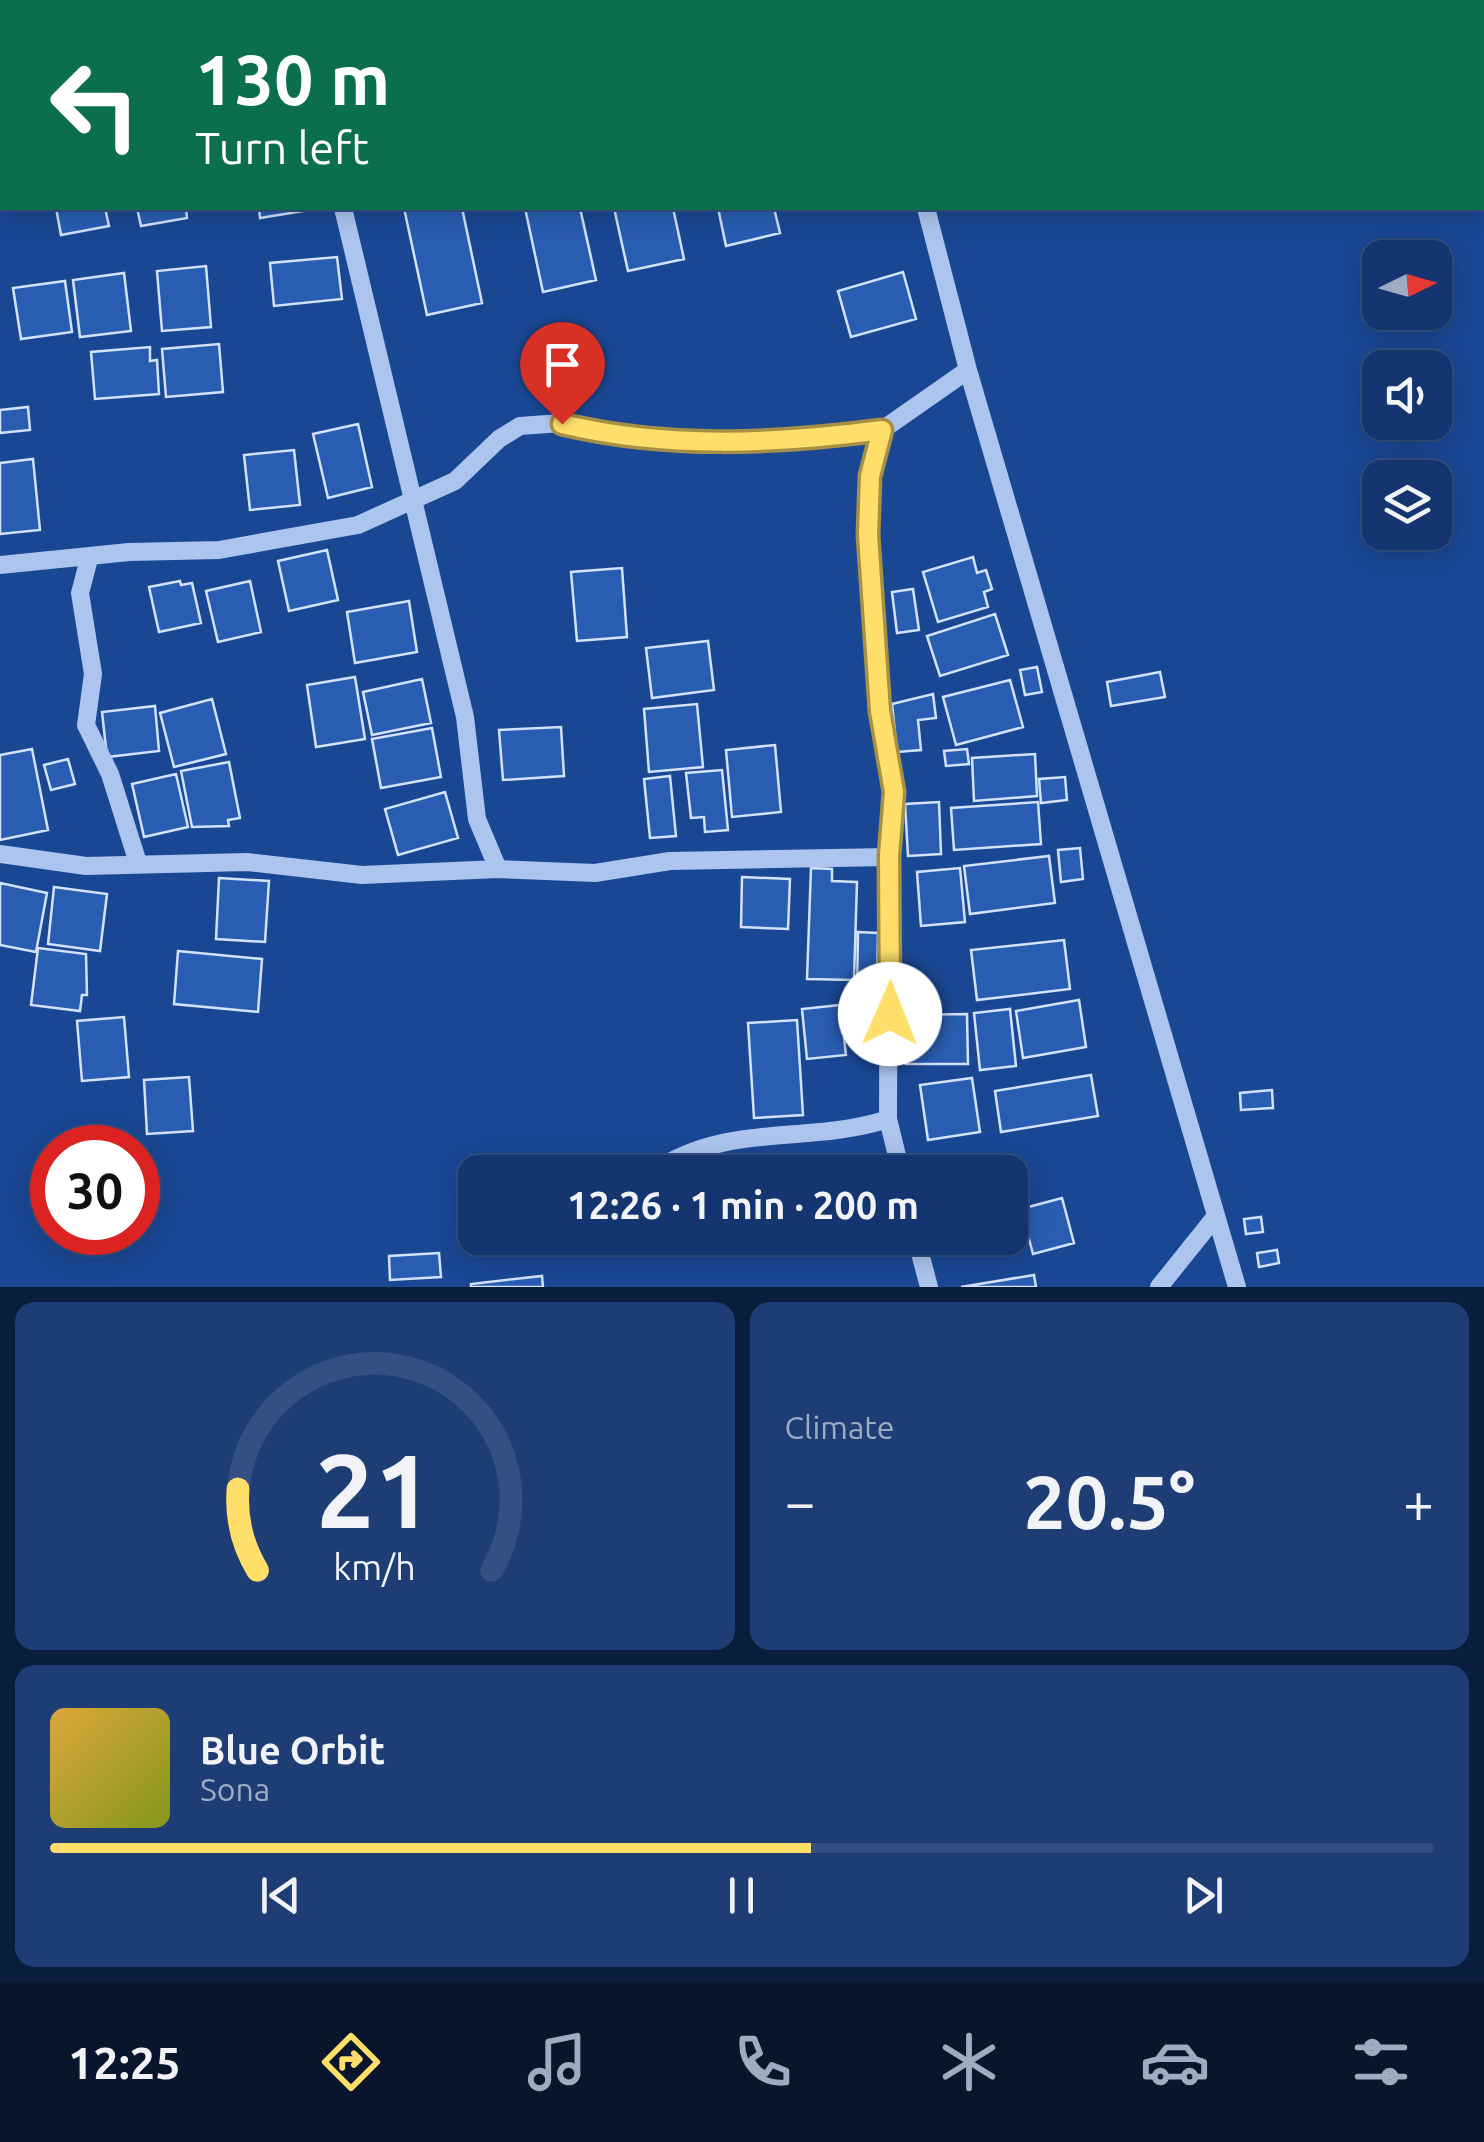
<!DOCTYPE html>
<meta charset="utf-8">
<style>
body{margin:0;font-family:Ubuntu,sans-serif;background:#1d3d74;color:#f1f3f6;height:100vh;display:flex;flex-direction:column;font-size:38px;white-space:nowrap}
*{box-sizing:border-box;margin:0}
p{font-size:32px;color:#9dabc3}
.icon{flex:none;width:55px;height:55px;fill:none;stroke:currentColor;stroke-width:2;stroke-linecap:round;stroke-linejoin:round}
.map{position:relative;height:1287px;overflow:hidden}
.side{display:flex;flex-direction:column;gap:15px;padding:15px;background:#0b1d3d;flex:1}
.side>*{flex:none}
.guide{position:absolute;left:0px;top:0px;width:1485px;height:210px;box-shadow:0 5px 25px #0003,0 0 0 2px #335082;background:#0b6e4f;color:#fff;overflow:hidden}
.needle{width:65px;rotate:85deg}
.fabs{position:absolute;left:1362px;top:240px;display:grid;gap:20px}
.fabs a{display:grid;place-items:center;width:90px;height:90px;border-radius:20px;background:#14356f;box-shadow:0 5px 25px #0003,0 0 0 2px #335082;font-size:50px}
.speed{position:absolute;left:30px;top:1125px;display:flex;gap:20px;font-size:50px;font-weight:700;text-align:center}
.speed>*{display:grid;place-content:center;width:130px;height:130px;border-radius:50%;background:#14356f;box-shadow:0 5px 25px #0003,0 0 0 2px #335082;line-height:1}
.speed .limit{border:15px solid #d22;background:#fff;color:#111}
.pin{position:absolute;display:grid;place-items:center;width:85px;height:85px;color:#fff;margin:-102px -42px;border-radius:50% 50% 50% 0;rotate:-45deg;box-shadow:0 0 10px #0007}
.pin .icon{rotate:45deg}
.me{position:absolute;width:110px;margin:-55px;rotate:1deg;stroke-linejoin:round;filter:drop-shadow(0 0 8px #0008)}
.turn{display:flex;align-items:center;gap:35px;height:210px;padding:0 30px;font-size:45px}
.turn .icon{width:130px;height:130px;stroke-width:2.5}
.turn b{display:block;font-size:70px;line-height:85px}
.big{font-size:75px;font-weight:600;line-height:1.1}
.side .tile{flex:1;display:flex;flex-direction:column;justify-content:center;gap:15px;min-width:0;padding:0 35px;border-radius:20px;background:#1d3d74}
.side .dial{align-items:center;gap:0}
.dial svg{height:260px;overflow:visible;fill:none;stroke:#335082;stroke-width:7;stroke-linecap:round;text-anchor:middle}
.dial text{fill:#f1f3f6;stroke:none}
.song{display:flex;align-items:center;gap:30px}
.cover{width:120px;height:120px;border-radius:15px;background:linear-gradient(135deg,hsl(40 70% 55%),hsl(70 70% 35%))}
.played{height:10px;border-radius:5px;background:linear-gradient(90deg,#ffde6a 55%,#335082 55%)}
.keys{display:flex;justify-content:space-around;direction:ltr}
.heat{display:flex;justify-content:space-between;align-items:center;font-size:55px;direction:ltr}
.side .tiles{flex:1;display:grid;gap:15px;grid-template-columns:1fr 1fr}
.tile:last-child{grid-column:span 2}
.trip{position:absolute;left:458px;top:1155px;width:570px;height:100px;border-radius:20px;background:#14356f;box-shadow:0 5px 25px #0003,0 0 0 2px #335082;font-weight:600;line-height:100px;text-align:center}
.tabs{display:flex;height:160px;justify-content:space-around;align-items:center;background:#08152c;color:#9dabc3}
.tabs .icon{width:70px;height:70px}
.tabs .on{color:#ffde6a}
.tabs b{font-size:45px;color:#f1f3f6}
.map>svg:first-child{display:block}
.building{fill:#295db2;stroke:#d2e2fb;stroke-width:2.5}
.lines{fill:none;stroke-linecap:round;stroke-linejoin:round}
.minor{stroke:#abc5ef;stroke-width:18}
.route-casing{stroke:#a69045;stroke-width:25}
.route{stroke:#ffde6a;stroke-width:18}
</style>
<div class="map">
<svg width="1484" height="1287" viewBox="0 0 1484 1287">
<rect width="100%" height="100%" fill="#1a4794"/>
<path class="building" d="M56 208H105L109 226 61 235Z
M137 208H186L187 218 141 226Z
M259 208H308L309 210 260 218Z
M404 208H462L482 303 427 315Z
M525 208H580L596 280 543 292Z
M614 208H673L684 259 628 271Z
M718 208H774L780 233 726 246Z
M337 257 342 299 274 306 270 263Z
M206 266 211 327 162 331 157 271Z
M903 272 916 319 851 337 838 291Z
M124 273 131 331 80 337 73 280Z
M65 281 72 332 21 339 13 288Z
M219 344 223 392 166 397 162 349Z
M150 347V361L157 360 159 394 95 399 91 352Z
M28 407 30 430 0 433V410Z
M358 424 372 487 328 498 313 434Z
M294 450 300 505 250 510 244 455Z
M33 459 40 530 0 534V463Z
M327 550 338 600 289 611 278 561Z
M973 557 977 573 986 570 992 589 984 592 988 607 938 622 923 572Z
M622 568 627 637 577 641 571 572Z
M180 581 181 585 192 583 201 623 159 632 149 587Z
M250 581 261 632 218 642 206 591Z
M913 589 919 630 897 633 892 592Z
M409 601 417 652 355 663 347 612Z
M995 614 1008 655 940 676 927 636Z
M708 641 714 690 652 698 646 648Z
M1037 667 1042 692 1025 695 1020 670Z
M1160 672 1165 697 1111 706 1107 682Z
M355 677 365 739 316 747 307 685Z
M422 679 431 723 372 735 363 692Z
M1010 680 1023 727 956 745 943 697Z
M933 694 936 718 918 720 921 750 897 752 892 704Z
M212 699 226 754 174 767 160 713Z
M697 704 703 767 649 772 644 709Z
M155 706 159 751 107 757 102 712Z
M561 727 564 776 503 780 499 730Z
M432 728 441 777 381 788 372 739Z
M775 745 781 812 732 817 726 750Z
M32 749 48 830 0 840V755Z
M967 749 969 764 946 766 944 751Z
M1035 754 1037 796 974 801 972 758Z
M68 759 75 784 51 790 44 765Z
M229 762 240 818 228 820 229 826 192 827 181 771Z
M722 770 728 830 705 832 704 817 691 818 686 773Z
M176 774 188 827 144 837 132 784Z
M670 776 676 836 650 838 644 779Z
M1065 777 1067 800 1041 803 1039 779Z
M445 792 458 838 398 855 385 809Z
M939 802 941 854 908 856 905 804Z
M1038 802 1041 844 954 850 951 808Z
M1080 848 1083 879 1061 882 1058 850Z
M1049 856 1055 903 970 914 964 866Z
M811 868 832 869V881L857 882 854 980 807 979Z
M960 868 965 922 921 926 917 872Z
M742 877 790 879 788 929 741 927Z
M219 878 269 881 265 942 216 939Z
M0 883 47 893 36 952 0 945Z
M54 887 107 894 100 951 48 944Z
M858 932 878 933 877 991H857Z
M1064 940 1070 989 977 1000 971 950Z
M38 948 86 954 87 995H82L80 1011 31 1005Z
M178 951 262 959 258 1012 174 1004Z
M1079 1000 1086 1047 1023 1058 1016 1011Z
M840 1005 841 1019 857 1017 859 1036 844 1038 846 1055 807 1059 802 1009Z
M1010 1009 1016 1066 980 1070 974 1013Z
M967 1014 968 1064H906V1015Z
M124 1017 129 1077 82 1081 77 1021Z
M797 1020 803 1115 754 1118 748 1023Z
M1091 1075 1098 1116 1001 1132 995 1091Z
M189 1077 193 1131 147 1134 144 1080Z
M972 1078 980 1132 928 1140 920 1085Z
M1272 1090 1273 1108 1241 1110 1240 1093Z
M1062 1198 1074 1243 1033 1254 1021 1209Z
M1261 1217 1263 1232 1246 1234 1244 1219Z
M1277 1250 1279 1263 1259 1267 1257 1253Z
M439 1253 441 1277 390 1280 389 1256Z
M1034 1275 1036 1287H961Z
M542 1276 543 1287H471V1284Z"/>
<g class="lines">
<path class="minor" d="M300 0V2
M878 0V2
M343 208 465 717 477 819 498 869 595 873 670 861 889 857
M926 208 968 370 1237 1287
M882 430 870 477 868 535 880 711 894 791 889 857 888 1119 901 1172
M89 559 80 593 93 674 86 725 110 774 138 863
M0 565 129 552 219 550 358 525 455 481 499 439 520 426 561 423 617 437 756 444 882 430 968 370
M0 854 86 866 247 862 362 875 498 869
M653 1172C728 1121 809 1145 888 1119
M916 1238 929 1287
M1159 1287 1216 1216"/>
</g>
<g class="lines">
<g class="route-casing">
<path id="route" d="M562 424C667 449 775 444 882 430L870 476 868 535 880 711 894 792 889 856 890 1014"/>
</g>
<use href="#route" class="route"/>
</g>
</svg>
<div class="fabs">
<a><svg class="needle" viewBox="-14 -14 28 28"><path d="M0-13l5 13h-10z" fill="#e53935"/><path d="M0 13l5-13h-10z" fill="#9dabc3"/></svg></a>
<a><svg class="icon" aria-label="sound" viewBox="0 0 24 24"><path d="M4 9h4l5-4v14l-5-4H4zM17 9q2 3 0 6"/></svg></a>
<a><svg class="icon" aria-label="layers" viewBox="0 0 24 24"><path d="M12 4l9 5-9 5-9-5zM3 14l9 5 9-5"/></svg></a>
</div>
<div class="speed"><div class="limit">30</div></div>
<div class="pin" style="left:562px;top:424px;background:#d93025"><svg class="icon" aria-label="arrive" viewBox="0 0 24 24"><path d="M6 21V4h12l-3 4 3 4H6"/></svg></div>
<svg class="me" style="left:890px;top:1014px" viewBox="-20 -20 40 40"><circle r="19" fill="#fff"/><path d="M0-13L10 11 0 6-10 11z" fill="#ffde6a"/></svg>
<div class="trip">12:26 · 1 min · 200 m</div>
<div class="guide">
<div class="turn"><svg class="icon" aria-label="left" viewBox="0 0 24 24"><path d="M17 20v-9H6M10 6l-5 5 5 5"/></svg><div><b>130 m</b>Turn left</div></div>
</div>
</div>
<section class="side">
<div class="tiles">
<div class="tile dial"><svg viewBox="0 0 100 80">
<path d="M14 69A42 42 0 1 1 86 69"/>
<path d="M14 69A42 42 0 0 1 8 44" stroke="#ffde6a"/>
<text x="50" y="56" font-size="32" font-weight="700">21</text>
<text x="50" y="72" font-size="11">km/h</text>
</svg></div>
<div class="tile"><p>Climate</p>
<div class="heat"><a>−</a><b class="big">20.5°</b><a>+</a></div>
</div>
<div class="tile">
<div class="song"><i class="cover"></i><div><b>Blue Orbit</b><p>Sona</p></div></div>
<div class="played"></div>
<div class="keys"><svg class="icon" aria-label="previous" viewBox="0 0 24 24"><path d="M18 5L8 12l10 7zM5 5v14"/></svg><svg class="icon" aria-label="pause" viewBox="0 0 24 24"><path d="M8 5v14M16 5v14"/></svg><svg class="icon" aria-label="next" viewBox="0 0 24 24"><path d="M6 5l10 7-10 7zM19 5v14"/></svg></div>
</div>
</div>
</section>
<nav class="tabs">
<b>12:25</b>
<svg class="icon on" aria-label="directions" viewBox="0 0 24 24"><path d="M12 3l9 9-9 9-9-9zM9 14v-3h6M13 9l2 2-2 2"/></svg>
<svg class="icon" aria-label="music" viewBox="0 0 24 24"><path d="M9 18V5l10-2v13"/><circle cx="6" cy="18" r="3"/><circle cx="16" cy="16" r="3"/></svg>
<svg class="icon" aria-label="phone" viewBox="0 0 24 24"><path d="M5 4h4l2 5-3 2q2 4 5 5l2-3 5 2v4C11 20 4 13 5 4z"/></svg>
<svg class="icon" aria-label="climate" viewBox="0 0 24 24"><path d="M12 3v18M4 7l16 10M4 17L20 7"/></svg>
<svg class="icon" aria-label="car" viewBox="0 0 24 24"><path d="M5 17H2v-5l4-1 3-4h7l3 4 3 1v5h-3M9 17h6M6 11h13"/><circle cx="7" cy="17" r="2"/><circle cx="17" cy="17" r="2"/></svg>
<svg class="icon" aria-label="filters" viewBox="0 0 24 24"><path d="M4 7h16M4 17h16"/><circle cx="9" cy="7" r="2"/><circle cx="15" cy="17" r="2"/></svg>
</nav>
